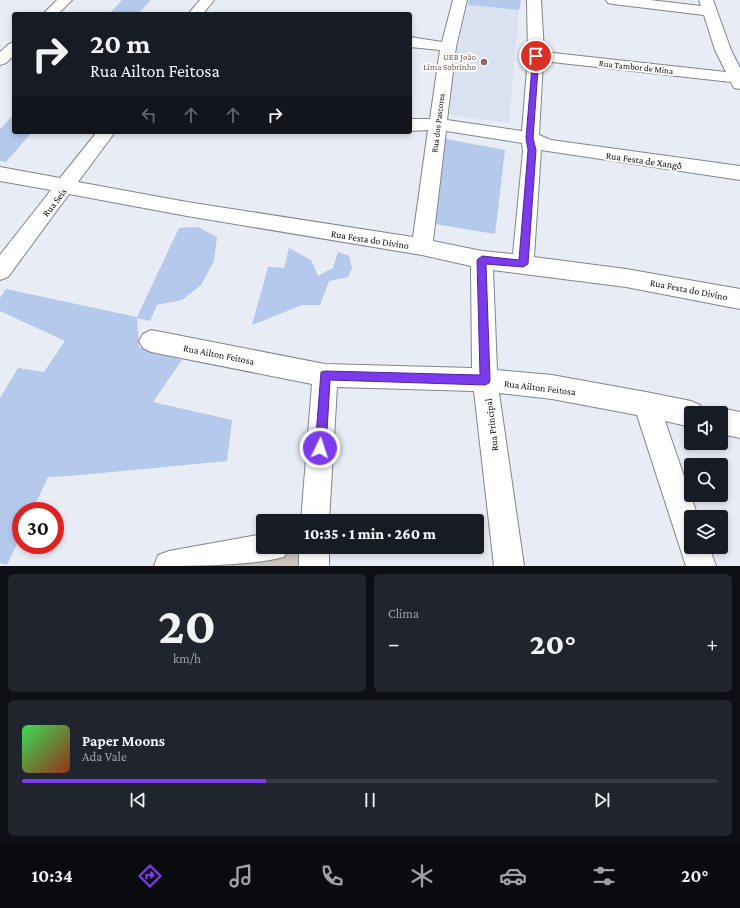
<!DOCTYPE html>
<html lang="pt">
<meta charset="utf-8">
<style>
body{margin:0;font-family:"Crimson Pro",serif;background:#20242c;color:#f1f3f6;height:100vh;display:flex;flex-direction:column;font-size:15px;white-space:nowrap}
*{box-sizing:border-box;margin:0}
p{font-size:13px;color:#9ea1a6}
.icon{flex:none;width:22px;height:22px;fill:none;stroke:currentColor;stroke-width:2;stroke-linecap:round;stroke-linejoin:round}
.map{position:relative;height:566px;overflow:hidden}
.side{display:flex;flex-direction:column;gap:8px;padding:8px;background:#0d0f14;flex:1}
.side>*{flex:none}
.hud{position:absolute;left:12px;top:12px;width:400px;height:122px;border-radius:4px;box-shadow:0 2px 6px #0003;background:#171b24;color:#f1f3f6;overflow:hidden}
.fabs{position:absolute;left:684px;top:406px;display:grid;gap:8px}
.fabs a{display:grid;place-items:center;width:44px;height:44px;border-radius:4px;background:#171b24;box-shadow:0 2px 6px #0003;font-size:20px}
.speed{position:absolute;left:12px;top:502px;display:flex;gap:8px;font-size:20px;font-weight:700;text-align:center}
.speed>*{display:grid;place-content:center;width:52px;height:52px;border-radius:50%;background:#171b24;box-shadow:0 2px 6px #0003;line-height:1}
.speed .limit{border:6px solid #d22;background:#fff;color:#111}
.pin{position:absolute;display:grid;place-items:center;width:34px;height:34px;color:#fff;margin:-17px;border:2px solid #fff;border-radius:50%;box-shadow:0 1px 4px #0007}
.me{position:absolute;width:44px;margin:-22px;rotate:4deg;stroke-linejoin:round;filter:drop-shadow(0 0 3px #0008)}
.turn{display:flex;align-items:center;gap:14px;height:84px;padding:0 12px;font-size:18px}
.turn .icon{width:52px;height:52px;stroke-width:2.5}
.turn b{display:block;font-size:28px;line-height:34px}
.lanes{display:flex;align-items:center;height:38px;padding:0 12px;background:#0003;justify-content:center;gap:20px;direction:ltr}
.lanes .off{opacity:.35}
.big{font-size:30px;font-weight:800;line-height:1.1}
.side .widget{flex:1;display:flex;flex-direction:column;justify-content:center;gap:6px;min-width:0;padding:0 14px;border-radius:6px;background:#20242c}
.side .dial{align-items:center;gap:0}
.dial b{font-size:52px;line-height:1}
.song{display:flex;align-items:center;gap:12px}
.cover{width:48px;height:48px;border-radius:6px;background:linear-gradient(135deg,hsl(130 70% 55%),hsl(10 70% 35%))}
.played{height:4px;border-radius:2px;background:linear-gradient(90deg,#7c3aed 35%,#363941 35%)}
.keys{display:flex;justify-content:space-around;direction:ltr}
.heat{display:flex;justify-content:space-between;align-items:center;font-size:22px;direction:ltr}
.side .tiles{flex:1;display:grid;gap:8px;grid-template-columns:1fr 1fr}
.widget:last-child{grid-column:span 2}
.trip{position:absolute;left:256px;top:514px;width:228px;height:40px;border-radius:4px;background:#171b24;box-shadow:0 2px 6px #0003;font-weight:800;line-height:40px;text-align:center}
.menu{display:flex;height:64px;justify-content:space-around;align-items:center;background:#090b0e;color:#9ea1a6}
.menu .icon{width:28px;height:28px}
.menu .on{color:#7c3aed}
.menu b{font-size:18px;color:#f1f3f6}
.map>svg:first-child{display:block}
.built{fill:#dae2f1}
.green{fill:#b5c9ed}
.building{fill:#cec4c1}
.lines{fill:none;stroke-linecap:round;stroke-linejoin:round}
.minor-casing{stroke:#81858c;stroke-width:2}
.minor{fill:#fff;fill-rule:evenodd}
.route{fill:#7c3aed;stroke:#51269a}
.education-dot{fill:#8d6e63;stroke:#fff;stroke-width:1.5}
.labels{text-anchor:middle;stroke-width:4;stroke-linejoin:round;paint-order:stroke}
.far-education-label{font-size:9px;fill:#785e54;stroke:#fff;text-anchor:end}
.far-street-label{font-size:9px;fill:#0b0c0f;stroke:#fff}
.street-label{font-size:10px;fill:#0b0c0f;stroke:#fff}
</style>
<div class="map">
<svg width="740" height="566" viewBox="0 0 740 566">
<rect width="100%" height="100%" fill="#e8ecf4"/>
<path class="built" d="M468 5 519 10 509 123 442 114Z"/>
<path class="green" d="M122 0H151L138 14H109Z
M469 0H521L519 10 468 5Z
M14 114V132H32L6 162 0 161V129Z
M441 138 505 150 495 234 423 222Z
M198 227 217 237 214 261 201 285 182 300 157 305 150 321 137 318 139 347 182 360 153 402 232 420 227 461 70 476 48 477 32 511H21V535L7 565 0 563V398L18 368 44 372 65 341 0 311V298L6 289 137 317 179 228Z
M289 248 311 260 318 276 333 268 338 252 349 256 352 268 348 277 329 281 320 305H302L252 325 268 267 284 268Z"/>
<path class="building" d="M303 549 304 566H217L246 558Z"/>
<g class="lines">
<g class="minor-casing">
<path id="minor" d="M57 0H72L58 14H43Z
M200 0H214L203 14H188Z
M453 0H467L456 47 447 120 522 131 528 56 527 0H541L544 52 726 72 715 50 704 15 613 4 608 3 606 0H650L701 6 699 0H713L731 50 740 68V89L734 88 731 82 543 61 539 135 551 140 740 166V180L541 150 534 257 626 269 740 289V309L626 287 493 270 497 370 552 375 646 392 691 401 700 405 703 413H691V427L665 421 698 517H691V547H709L716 566H686L637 415 552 399 499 393 524 566H494L474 391 337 387 329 521H301L312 384 151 352 143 348 139 341 143 334 151 330 325 364 472 368 471 266 422 255 187 216 69 194 8 277 0 280V255L51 190 0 181V167L60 178 97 132H115L78 182 187 202 413 237 428 130 410 131V119H430L440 50 410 47V37L442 42ZM446 131 522 143 523 151 513 254 482 251 433 241Z
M14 42V55L6 63 0 65V52L9 44Z
M721 408 740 412V438L721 434V413H711Z
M263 534V547H289L284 557C250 566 192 566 154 566L158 555 169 551Z
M299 547H329V566H299Z"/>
</g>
<use href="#minor" class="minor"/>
</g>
<path class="route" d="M533 54 539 56 533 138 536 150 528 264 523 267 486 264 490 380 489 383 485 385 330 380 326 448 324 452 320 454 316 452 315 448 321 372 325 371 480 375 477 260 482 256 519 260 528 150 526 138Z"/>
<circle class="education-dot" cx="484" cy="62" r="4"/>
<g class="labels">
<g class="far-education-label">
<text x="476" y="60">UEB João<tspan x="476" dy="10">Lima Sobrinho</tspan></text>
</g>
<g class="far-street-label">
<text transform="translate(636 67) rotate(6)" y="3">Rua Tambor de Mina</text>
<text transform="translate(438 123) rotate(-83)" y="3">Rua dos Pastores</text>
</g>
<g class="street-label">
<text transform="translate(644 160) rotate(8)" y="4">Rua Festa de Xangô</text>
<text transform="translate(54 202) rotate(-52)" y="4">Rua Seis</text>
<text transform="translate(370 239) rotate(9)" y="4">Rua Festa do Divino</text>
<text transform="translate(689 289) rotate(11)" y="4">Rua Festa do Divino</text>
<text transform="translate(219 354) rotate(11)" y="4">Rua Ailton Feitosa</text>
<text transform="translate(540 387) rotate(7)" y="4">Rua Ailton Feitosa</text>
<text transform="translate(491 425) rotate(-97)" y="4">Rua Principal</text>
</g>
</g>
</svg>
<div class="fabs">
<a><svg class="icon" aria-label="sound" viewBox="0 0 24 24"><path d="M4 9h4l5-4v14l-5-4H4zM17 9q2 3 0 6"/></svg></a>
<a><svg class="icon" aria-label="search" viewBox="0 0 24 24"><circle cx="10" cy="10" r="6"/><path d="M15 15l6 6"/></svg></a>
<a><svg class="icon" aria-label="layers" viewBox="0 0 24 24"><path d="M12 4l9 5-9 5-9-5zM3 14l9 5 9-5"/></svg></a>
</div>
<div class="speed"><div class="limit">30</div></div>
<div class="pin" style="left:536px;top:56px;background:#d93025"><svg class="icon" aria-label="arrive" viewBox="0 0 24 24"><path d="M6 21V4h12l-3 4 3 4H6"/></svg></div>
<svg class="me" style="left:320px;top:448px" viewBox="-20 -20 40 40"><circle r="17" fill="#7c3aed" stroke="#fff" stroke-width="3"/><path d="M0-11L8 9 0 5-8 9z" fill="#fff"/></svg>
<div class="trip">10:35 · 1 min · 260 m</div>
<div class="hud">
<div class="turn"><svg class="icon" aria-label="right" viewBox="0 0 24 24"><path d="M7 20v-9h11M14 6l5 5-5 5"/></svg><div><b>20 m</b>Rua Ailton Feitosa</div></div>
<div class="lanes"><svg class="icon off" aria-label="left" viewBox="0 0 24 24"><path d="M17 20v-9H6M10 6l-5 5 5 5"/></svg><svg class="icon off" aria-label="ahead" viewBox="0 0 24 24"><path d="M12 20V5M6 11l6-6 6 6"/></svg><svg class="icon off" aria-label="ahead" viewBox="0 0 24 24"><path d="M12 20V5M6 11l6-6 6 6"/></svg><svg class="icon" aria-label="right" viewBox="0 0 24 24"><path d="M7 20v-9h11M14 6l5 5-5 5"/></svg></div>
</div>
</div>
<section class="side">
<div class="tiles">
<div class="widget dial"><b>20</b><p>km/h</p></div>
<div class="widget"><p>Clima</p>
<div class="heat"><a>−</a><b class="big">20°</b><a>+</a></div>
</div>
<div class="widget">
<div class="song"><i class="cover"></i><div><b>Paper Moons</b><p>Ada Vale</p></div></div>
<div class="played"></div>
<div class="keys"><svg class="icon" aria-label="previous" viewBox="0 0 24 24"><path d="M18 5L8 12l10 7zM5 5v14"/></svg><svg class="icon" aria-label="pause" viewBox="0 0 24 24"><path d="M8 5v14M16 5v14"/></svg><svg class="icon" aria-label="next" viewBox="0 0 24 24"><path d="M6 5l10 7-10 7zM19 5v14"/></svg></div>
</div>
</div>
</section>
<nav class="menu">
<b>10:34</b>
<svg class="icon on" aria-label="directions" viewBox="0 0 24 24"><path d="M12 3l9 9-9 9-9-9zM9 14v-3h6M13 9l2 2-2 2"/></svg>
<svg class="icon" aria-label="music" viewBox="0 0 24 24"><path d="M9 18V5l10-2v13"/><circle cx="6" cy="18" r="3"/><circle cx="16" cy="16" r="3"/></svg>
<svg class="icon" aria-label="phone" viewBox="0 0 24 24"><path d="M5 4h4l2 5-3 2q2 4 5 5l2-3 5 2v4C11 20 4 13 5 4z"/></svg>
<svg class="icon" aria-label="climate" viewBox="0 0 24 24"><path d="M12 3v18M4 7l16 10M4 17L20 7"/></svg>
<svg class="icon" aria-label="car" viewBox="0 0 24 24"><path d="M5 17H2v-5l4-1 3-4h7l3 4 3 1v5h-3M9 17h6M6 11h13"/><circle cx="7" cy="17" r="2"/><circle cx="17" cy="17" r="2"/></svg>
<svg class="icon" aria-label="filters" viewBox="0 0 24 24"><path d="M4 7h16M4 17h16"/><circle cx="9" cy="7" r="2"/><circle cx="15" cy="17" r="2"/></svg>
<b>20°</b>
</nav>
